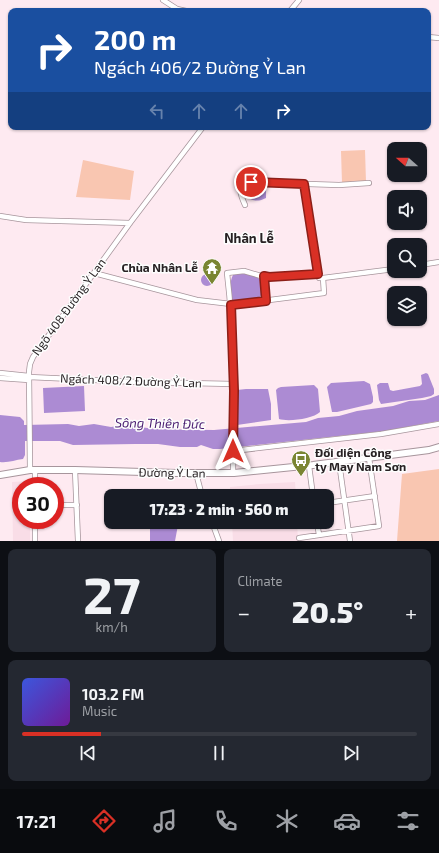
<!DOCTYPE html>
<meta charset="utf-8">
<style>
body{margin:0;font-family:"Exo 2",sans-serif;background:#242831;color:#f1f3f6;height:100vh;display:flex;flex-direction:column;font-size:15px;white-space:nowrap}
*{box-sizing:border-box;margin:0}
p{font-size:13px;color:#9ea1a6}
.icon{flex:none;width:22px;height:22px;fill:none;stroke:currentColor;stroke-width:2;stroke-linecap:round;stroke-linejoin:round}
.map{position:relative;height:541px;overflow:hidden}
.side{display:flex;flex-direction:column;gap:8px;padding:8px;background:#0d0f14;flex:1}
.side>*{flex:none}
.guide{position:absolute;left:8px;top:8px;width:423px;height:122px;border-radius:8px;box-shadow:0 1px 3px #0004;background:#1a4fa0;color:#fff;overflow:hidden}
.needle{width:26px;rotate:291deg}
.tools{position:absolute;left:387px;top:142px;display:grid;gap:8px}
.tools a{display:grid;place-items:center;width:40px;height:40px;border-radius:8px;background:#171b24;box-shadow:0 1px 3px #0004;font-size:20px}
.speed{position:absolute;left:12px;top:477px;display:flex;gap:8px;font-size:20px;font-weight:700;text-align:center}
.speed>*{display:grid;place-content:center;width:52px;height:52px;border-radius:50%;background:#171b24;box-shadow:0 1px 3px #0004;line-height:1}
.speed .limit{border:6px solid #d22;background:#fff;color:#111}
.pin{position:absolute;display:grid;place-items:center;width:34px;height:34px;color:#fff;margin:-17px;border:2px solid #fff;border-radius:50%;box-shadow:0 1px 4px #0007}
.me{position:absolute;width:44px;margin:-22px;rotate:0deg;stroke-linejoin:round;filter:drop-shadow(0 0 3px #0008)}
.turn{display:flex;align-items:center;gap:14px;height:84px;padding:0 20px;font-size:18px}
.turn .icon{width:52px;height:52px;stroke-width:2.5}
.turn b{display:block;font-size:28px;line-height:34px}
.lanes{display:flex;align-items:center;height:38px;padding:0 20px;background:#0003;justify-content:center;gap:20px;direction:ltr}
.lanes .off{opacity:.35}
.big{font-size:30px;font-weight:800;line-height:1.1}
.side .widget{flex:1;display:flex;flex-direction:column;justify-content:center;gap:6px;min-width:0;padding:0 14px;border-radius:8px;background:#242831}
.side .dial{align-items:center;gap:0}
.dial b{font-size:52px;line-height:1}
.song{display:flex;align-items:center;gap:12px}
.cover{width:48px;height:48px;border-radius:6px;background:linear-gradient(135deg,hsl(230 70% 55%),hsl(280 70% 35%))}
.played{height:4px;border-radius:2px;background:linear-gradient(90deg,#d93025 20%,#363941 20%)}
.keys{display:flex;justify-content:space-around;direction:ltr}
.heat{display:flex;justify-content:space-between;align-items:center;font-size:22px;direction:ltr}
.side .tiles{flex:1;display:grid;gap:8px;grid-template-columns:1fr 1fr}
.widget:last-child{grid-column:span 2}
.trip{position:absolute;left:104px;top:489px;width:230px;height:40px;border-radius:8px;background:#171b24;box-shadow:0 1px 3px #0004;font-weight:800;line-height:40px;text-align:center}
.menu{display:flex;height:64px;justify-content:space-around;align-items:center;background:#090b0e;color:#9ea1a6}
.menu .icon{width:28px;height:28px}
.menu .selected{color:#d93025}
.menu b{font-size:18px;color:#f1f3f6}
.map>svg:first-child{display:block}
.built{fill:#f9dde7}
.green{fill:#f9c6b1}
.water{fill:#ac8bd3}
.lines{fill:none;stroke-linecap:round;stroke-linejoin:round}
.street-casing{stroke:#a7959c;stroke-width:6}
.secondary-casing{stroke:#a7959c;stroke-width:8}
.street{stroke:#fff;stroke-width:4.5}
.secondary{stroke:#fff;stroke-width:6}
.route-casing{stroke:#8d1f18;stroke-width:10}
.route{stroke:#d93025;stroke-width:7}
.labels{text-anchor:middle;stroke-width:3;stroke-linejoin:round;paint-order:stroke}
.poi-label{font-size:12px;font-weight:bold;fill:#282224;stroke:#fdfdfd;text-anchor:end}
.street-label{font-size:12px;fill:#282224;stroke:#fdfdfd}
.neighbourhood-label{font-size:13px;font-weight:bold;fill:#282224;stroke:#fdfdfd}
.water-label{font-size:13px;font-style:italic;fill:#491c71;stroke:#fdfdfd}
</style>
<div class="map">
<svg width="439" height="541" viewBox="0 0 439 541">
<rect width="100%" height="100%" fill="#feeaf1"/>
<path class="built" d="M29 481V486H21V520H30V541H13L12 482Z
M295 482 296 496H230V487L260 484Z
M232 522H297L298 541H233Z"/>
<path class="green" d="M365 150 366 182 342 183 341 151Z
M83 160 134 171 130 200 76 197Z
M439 469V541H397L402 474Z"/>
<path class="water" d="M250 184 264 185 266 190V198C257 203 247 201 244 190L246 186Z
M237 273C242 273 259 276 262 281 262 283 262 286 262 288 262 292 262 294 260 297L247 301 235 302 232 300C231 292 229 282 233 275Z
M201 280a6 6 0 1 1 12 0a6 6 0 1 1-12 0Z
M426 373 428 374 434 389V394L431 396 422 398 381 404 379 400 377 385 380 383H388L390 390 393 391 420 386 422 384 421 375Z
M364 381 370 384 373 397V402L371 404 337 412H332L327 387 331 383Z
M314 385 318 389 320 412C313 419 288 422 279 419L276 390 278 388 281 387Z
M84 386 85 411 44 413 43 388Z
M246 389H268L271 404V420L237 425V390Z
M439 395V421L385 431 220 449H213L201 445 197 447H180L158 444H135L73 445 60 441H25V455L23 459C15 460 8 463 0 462V415L20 417 24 421V425L68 424 79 426 94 424 111 427 125 425 155 429 214 430 306 422 318 418 339 416 357 411 393 406 409 401 425 400Z
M150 522H166C169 526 173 525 178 525L175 541H150Z"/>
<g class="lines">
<g class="street-casing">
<path id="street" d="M163 0 177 9 186 11
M290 11 299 0
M428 37 439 38
M245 205C241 196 236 186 249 182L339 185 369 183
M0 216 26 220 130 223
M420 265 439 262
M94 273 197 300 231 304
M264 276 266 301
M323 278 394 269
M231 305 324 293 323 278H319L318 274
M0 373 29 376
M29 377 138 382 234 384
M0 378 29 380
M233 451 381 434 439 424
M339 462 350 541
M309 466 313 496
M30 470 29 372 30 364 33 357 130 223 203 127
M75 470 78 541
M196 473 202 496
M233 473C234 406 235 339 227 273L244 271 261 276 269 277 318 274 304 184
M35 486V470
M327 503 375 496
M55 505H77
M212 522 219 541
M317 522 319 535
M299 538 379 526 369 458
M35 541V520"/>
</g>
<g class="secondary-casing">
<path id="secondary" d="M0 475 30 470H75L177 473H234L313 465 429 450 439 447"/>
</g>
<use href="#street" class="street"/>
<use href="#secondary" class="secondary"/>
</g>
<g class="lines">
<g class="route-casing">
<path id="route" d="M233 451 234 391 231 305 266 301 264 276 269 277 318 274 304 184 251 182"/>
</g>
<use href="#route" class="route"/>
</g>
<defs>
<g id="temple-pin" transform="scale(1)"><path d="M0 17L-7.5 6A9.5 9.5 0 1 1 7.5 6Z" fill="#7a8532" stroke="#fdfdfd"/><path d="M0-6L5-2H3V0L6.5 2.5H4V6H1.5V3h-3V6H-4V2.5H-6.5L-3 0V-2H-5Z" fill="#fff"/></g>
<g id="bus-pin" transform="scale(1)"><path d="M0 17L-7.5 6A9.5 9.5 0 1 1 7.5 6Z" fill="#7a8532" stroke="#fdfdfd"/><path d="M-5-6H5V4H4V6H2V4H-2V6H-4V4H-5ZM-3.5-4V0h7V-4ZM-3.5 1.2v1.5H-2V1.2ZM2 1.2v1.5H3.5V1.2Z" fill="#fff"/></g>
</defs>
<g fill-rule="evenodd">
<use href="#temple-pin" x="212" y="268"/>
<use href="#bus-pin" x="301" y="460"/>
</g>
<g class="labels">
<g class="poi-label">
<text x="198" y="272">Chùa Nhân Lễ</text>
<text x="315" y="457" text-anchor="start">Đối diện Công<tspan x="315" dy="14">ty May Nam Sơn</tspan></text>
</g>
<g class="street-label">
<text transform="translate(69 307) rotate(-54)" y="4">Ngõ 408 Đường Ỷ Lan</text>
<text transform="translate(131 381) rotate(2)" y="4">Ngách 408/2 Đường Ỷ Lan</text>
<text transform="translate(172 473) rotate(1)" y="4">Đường Ỷ Lan</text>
</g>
<g class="neighbourhood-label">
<text x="249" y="243">Nhân Lễ</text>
</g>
<g class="water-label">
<text transform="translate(160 423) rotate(1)" y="5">Sông Thiên Đức</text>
</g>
</g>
</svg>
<div class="tools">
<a><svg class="needle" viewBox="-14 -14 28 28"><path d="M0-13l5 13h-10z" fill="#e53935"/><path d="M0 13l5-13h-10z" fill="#9ea1a6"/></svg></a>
<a><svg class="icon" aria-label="sound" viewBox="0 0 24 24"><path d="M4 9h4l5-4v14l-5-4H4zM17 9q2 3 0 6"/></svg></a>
<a><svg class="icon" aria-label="search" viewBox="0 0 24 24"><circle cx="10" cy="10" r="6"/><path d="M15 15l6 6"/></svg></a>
<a><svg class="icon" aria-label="layers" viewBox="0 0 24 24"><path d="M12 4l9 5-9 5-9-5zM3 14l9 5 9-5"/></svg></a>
</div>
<div class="speed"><div class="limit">30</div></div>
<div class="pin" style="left:251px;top:182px;background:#d93025"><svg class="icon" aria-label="arrive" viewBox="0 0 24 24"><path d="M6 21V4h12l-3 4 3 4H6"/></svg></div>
<svg class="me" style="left:233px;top:451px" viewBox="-20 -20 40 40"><path d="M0-17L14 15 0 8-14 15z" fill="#d93025" stroke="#fff" stroke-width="4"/></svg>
<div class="trip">17:23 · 2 min · 560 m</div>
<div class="guide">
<div class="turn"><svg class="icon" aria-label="right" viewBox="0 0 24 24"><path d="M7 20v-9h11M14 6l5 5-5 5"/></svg><div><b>200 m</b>Ngách 406/2 Đường Ỷ Lan</div></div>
<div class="lanes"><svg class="icon off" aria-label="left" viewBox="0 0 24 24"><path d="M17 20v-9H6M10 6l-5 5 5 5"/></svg><svg class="icon off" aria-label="ahead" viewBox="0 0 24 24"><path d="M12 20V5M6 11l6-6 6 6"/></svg><svg class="icon off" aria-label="ahead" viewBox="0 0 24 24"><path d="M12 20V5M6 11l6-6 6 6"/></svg><svg class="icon" aria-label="right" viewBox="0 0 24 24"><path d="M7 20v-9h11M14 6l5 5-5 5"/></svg></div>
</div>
</div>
<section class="side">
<div class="tiles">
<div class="widget dial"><b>27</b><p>km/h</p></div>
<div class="widget"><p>Climate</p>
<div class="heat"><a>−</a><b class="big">20.5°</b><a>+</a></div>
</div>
<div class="widget">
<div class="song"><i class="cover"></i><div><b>103.2 FM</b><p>Music</p></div></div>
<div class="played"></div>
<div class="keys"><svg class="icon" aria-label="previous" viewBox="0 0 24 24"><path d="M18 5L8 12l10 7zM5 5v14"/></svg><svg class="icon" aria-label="pause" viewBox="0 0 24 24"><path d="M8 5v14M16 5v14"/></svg><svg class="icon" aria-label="next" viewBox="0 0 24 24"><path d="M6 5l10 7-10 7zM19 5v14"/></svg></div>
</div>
</div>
</section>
<nav class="menu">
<b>17:21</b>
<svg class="icon selected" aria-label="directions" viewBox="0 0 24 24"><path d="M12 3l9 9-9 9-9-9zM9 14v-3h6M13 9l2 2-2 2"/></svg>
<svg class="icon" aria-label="music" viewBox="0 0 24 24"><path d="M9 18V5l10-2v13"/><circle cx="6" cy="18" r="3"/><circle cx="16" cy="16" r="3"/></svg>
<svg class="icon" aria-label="phone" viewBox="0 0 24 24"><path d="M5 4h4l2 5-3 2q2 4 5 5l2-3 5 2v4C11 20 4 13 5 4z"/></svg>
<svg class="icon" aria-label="climate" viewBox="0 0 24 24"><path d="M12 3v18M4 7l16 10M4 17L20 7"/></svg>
<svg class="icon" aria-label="car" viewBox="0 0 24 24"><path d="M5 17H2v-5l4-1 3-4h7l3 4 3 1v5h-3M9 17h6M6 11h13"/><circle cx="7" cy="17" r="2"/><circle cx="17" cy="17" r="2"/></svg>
<svg class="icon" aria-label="filters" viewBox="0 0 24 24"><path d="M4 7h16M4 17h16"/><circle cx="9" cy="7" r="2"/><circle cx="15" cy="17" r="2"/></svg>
</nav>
